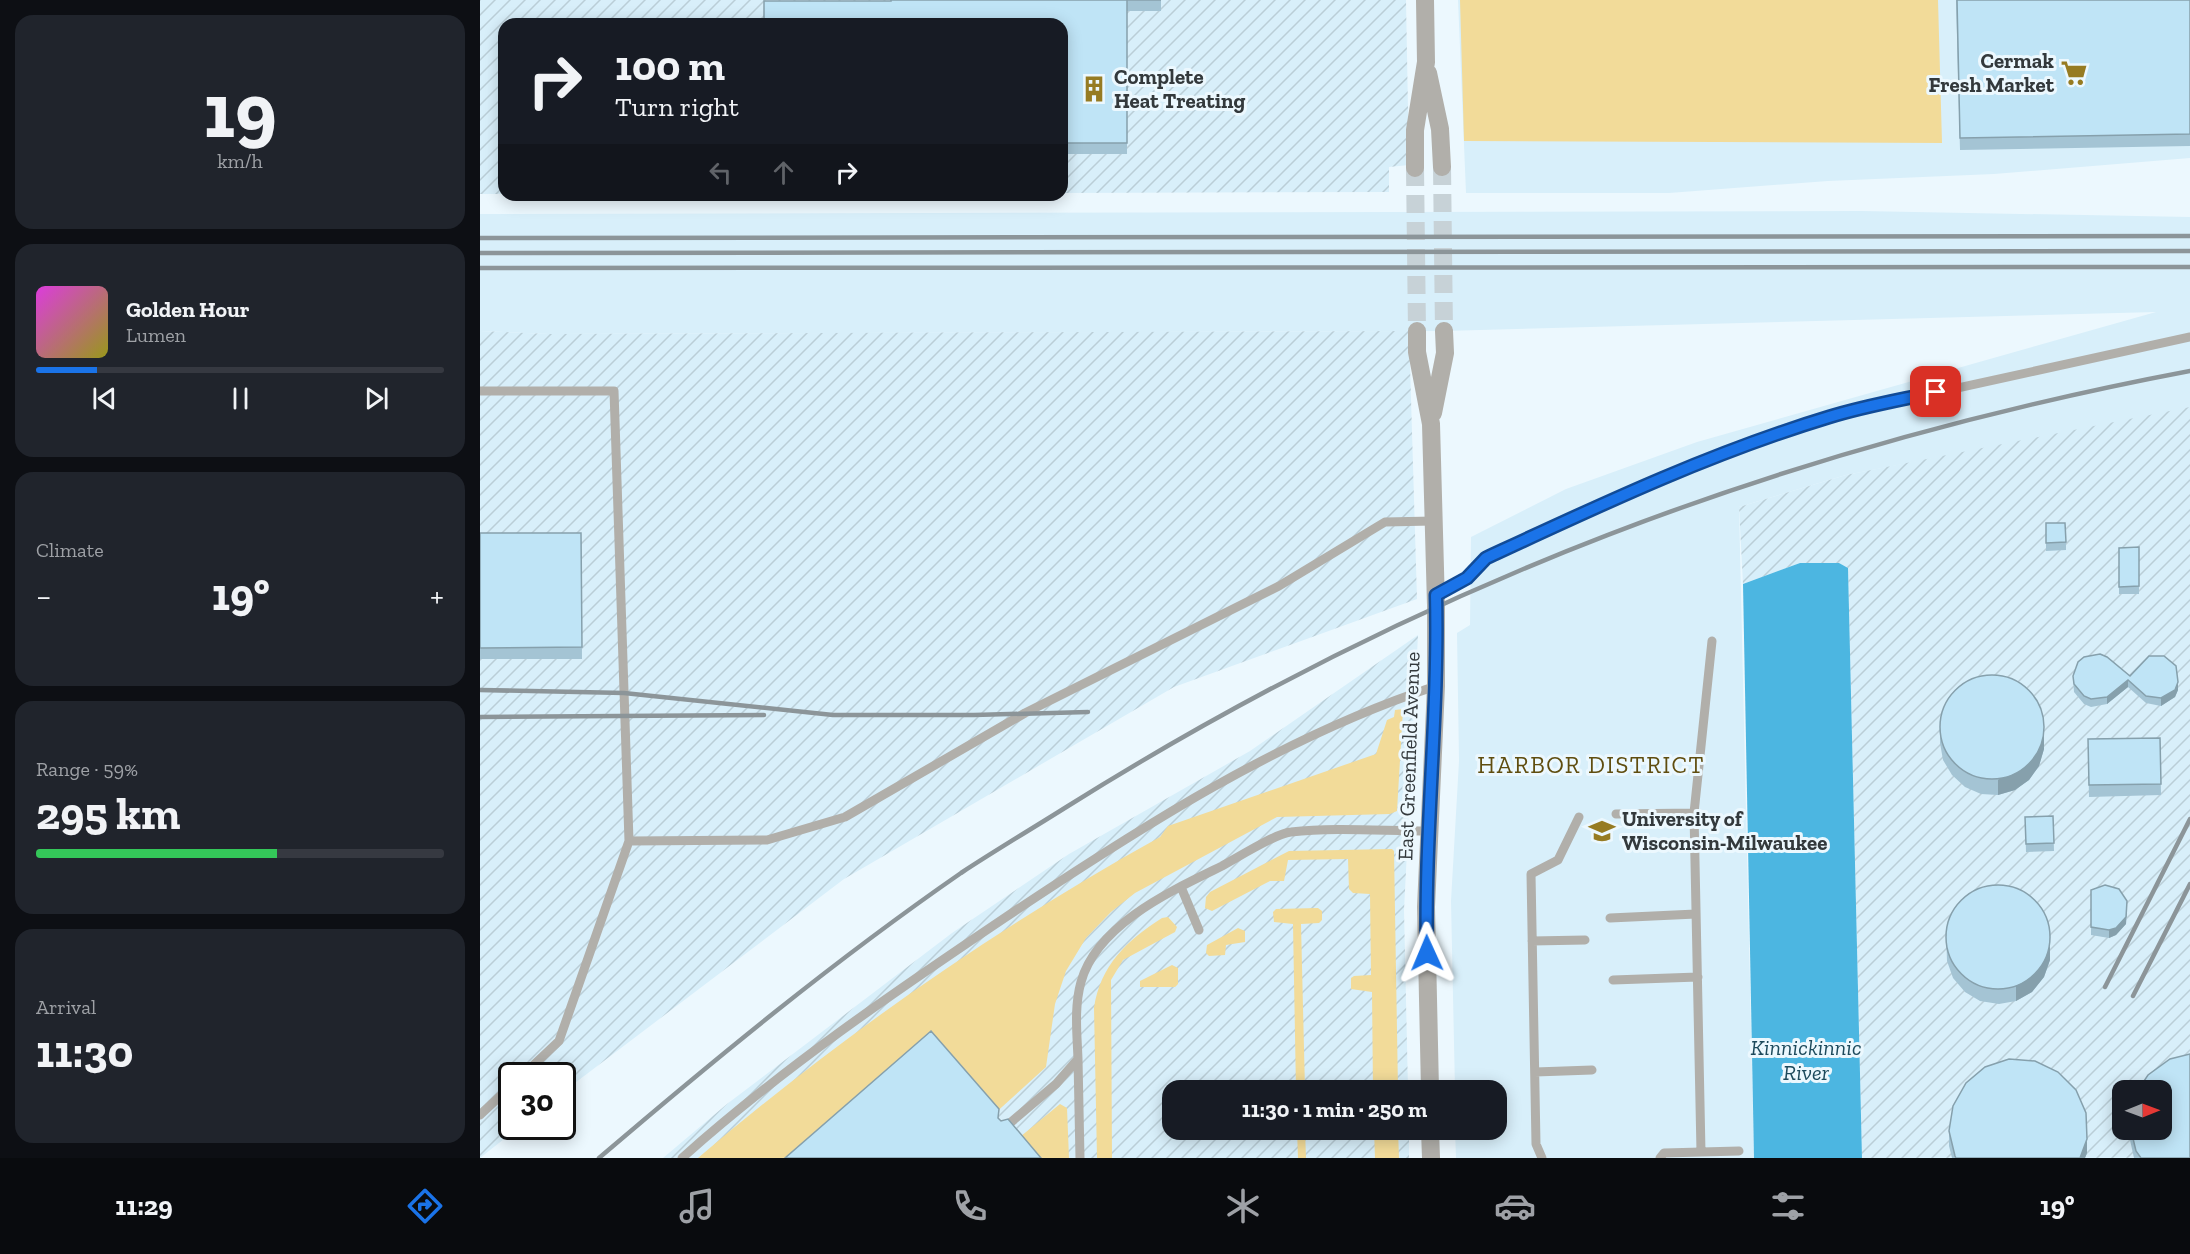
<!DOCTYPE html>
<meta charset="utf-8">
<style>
body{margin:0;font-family:"Zilla Slab",serif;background:#20242c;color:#f1f3f6;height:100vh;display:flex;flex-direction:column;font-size:22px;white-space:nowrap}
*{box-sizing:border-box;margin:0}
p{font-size:20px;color:#9ea1a6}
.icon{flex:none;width:33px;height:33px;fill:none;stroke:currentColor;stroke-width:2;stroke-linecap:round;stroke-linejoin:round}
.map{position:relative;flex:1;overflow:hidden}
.side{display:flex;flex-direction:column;gap:15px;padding:15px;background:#0d0f14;width:480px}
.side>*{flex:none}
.hud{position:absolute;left:18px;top:18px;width:570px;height:183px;border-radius:18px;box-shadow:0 3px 15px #0003;background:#171b24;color:#f1f3f6;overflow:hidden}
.needle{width:39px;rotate:89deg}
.tools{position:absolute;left:1632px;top:1080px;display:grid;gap:12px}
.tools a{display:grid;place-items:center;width:60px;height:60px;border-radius:12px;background:#171b24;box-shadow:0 3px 15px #0003;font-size:30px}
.speed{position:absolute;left:18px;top:1062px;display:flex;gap:12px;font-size:30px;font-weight:700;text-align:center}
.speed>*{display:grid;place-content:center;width:78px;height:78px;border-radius:50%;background:#171b24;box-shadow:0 3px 15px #0003;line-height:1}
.speed .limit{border:3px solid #111;border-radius:9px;background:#fff;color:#111}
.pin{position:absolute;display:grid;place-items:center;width:51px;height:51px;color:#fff;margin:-26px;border-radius:12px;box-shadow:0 3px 9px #0006}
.me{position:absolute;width:66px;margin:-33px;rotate:359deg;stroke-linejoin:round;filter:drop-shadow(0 0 4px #0008)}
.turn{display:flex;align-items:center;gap:21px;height:126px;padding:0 18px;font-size:27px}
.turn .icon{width:78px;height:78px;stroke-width:2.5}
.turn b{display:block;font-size:42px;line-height:51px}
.lanes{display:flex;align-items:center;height:57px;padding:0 18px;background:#0003;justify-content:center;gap:30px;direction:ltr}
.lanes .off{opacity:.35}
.big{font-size:45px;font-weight:800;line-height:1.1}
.side .card{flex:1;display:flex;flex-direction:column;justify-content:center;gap:9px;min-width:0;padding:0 21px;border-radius:18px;background:#20242c}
.side .dial{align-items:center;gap:0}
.dial b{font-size:78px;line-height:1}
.song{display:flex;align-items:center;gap:18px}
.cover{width:72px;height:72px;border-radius:9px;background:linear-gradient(135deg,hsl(300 70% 55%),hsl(60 70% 35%))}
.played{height:6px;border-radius:3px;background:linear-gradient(90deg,#1a73e8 15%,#363941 15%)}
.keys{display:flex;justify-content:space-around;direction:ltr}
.heat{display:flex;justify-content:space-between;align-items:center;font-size:33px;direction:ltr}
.charge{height:9px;border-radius:4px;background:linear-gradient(90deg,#34c759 59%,#363941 0)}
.trip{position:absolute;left:682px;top:1080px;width:345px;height:60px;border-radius:18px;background:#171b24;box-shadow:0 3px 15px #0003;font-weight:800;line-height:60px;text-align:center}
.dock{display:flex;height:96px;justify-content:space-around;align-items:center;background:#090b0e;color:#9ea1a6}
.dock .icon{width:42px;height:42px}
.dock .active{color:#1a73e8}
.dock b{font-size:27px;color:#f1f3f6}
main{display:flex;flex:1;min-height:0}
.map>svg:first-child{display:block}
.built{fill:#d8effa}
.industrial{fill:url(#industrial-furrows);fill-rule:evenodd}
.green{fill:#f2db99}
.water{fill:#4cb6e1}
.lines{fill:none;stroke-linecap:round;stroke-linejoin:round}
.street-tunnel{stroke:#c7d2d7;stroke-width:18;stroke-dasharray:18 9;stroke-linecap:butt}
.lane{stroke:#b1afaa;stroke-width:9}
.street{stroke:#b1afaa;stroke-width:18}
.rail{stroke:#8c9599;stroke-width:4.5}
.wall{fill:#a4c4d4}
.shaded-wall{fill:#86a0ac}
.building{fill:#bfe4f6;stroke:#86a0ac;stroke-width:1.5}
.route-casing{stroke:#114b97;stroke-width:15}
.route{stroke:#1a73e8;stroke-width:10}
.labels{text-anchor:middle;stroke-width:6;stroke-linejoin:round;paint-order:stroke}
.poi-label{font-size:21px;font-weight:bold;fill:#33393c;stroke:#ecf8fe;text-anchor:start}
.street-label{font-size:21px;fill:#33393c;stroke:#ecf8fe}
.water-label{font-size:22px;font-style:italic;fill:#1d4a5c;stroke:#ecf8fe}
.quarter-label{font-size:24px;letter-spacing:1.5px;fill:#5f4d0f;stroke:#ecf8fe}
</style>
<main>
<section class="side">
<div class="card dial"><b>19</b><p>km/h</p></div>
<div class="card">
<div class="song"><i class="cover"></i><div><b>Golden Hour</b><p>Lumen</p></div></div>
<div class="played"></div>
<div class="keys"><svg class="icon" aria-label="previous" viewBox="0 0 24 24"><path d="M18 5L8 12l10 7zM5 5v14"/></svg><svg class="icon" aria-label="pause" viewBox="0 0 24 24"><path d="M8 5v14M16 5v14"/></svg><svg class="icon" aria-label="next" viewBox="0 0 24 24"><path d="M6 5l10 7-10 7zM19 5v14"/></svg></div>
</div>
<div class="card"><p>Climate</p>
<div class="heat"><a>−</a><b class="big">19°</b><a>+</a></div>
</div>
<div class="card"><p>Range · 59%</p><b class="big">295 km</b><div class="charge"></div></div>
<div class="card"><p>Arrival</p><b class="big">11:30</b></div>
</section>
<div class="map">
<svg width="1710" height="1158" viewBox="0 0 1710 1158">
<defs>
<pattern id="industrial-furrows" width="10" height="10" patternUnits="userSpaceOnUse" patternTransform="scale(1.5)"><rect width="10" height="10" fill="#d8effa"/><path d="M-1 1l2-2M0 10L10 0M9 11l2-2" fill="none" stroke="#baced7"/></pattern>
</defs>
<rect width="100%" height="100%" fill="#ecf8fe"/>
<path class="built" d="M978 0H1710V158L1514 174 1348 181 1189 193H986Z
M1381 211 1710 217V409L1366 475 1259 507 1274 1158H976L975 1130H1017V1090H975L971 901 979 761 977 633 990 625 991 537 1086 489 1217 442 1676 312 964 331 69 334 0 331V214Z"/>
<path class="industrial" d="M0 0H926L929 165 909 167V192L582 193V24H24V194H0Z
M0 331 69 334 929 331 937 599 694 687 364 879 83 1092 82 1076H32V1126L39 1127 0 1158Z
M1710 407V1158H1382L1368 568 1359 563H1320L1263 584 1259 507 1366 475ZM1642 1090H1682V1130H1642Z
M938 635 924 910 928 1090H693V1130H929V1158H183L247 1104 472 933 589 854 770 751Z"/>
<path class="green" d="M980 0H1458L1462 143 984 141Z
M923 709 917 811 910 814 797 817 655 893 631 912 606 938 586 971 575 1004 566 1067 512 1116 322 1158H218C361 1036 516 928 680 837L688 826 896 754 907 720 914 717 915 710Z
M912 849 914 851 918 1090H893L892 992 871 989V978L874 976 891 975 890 894 873 893 869 889 868 859 808 860 804 881H790L732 911 725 908 726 897 730 892 809 851Z
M838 908 842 911V920L839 923 821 924 825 1090H816L813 924 794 922 793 912 796 909Z
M688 917 697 927 695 932 643 960 631 980 632 1158H617L614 1008C620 966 647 940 682 918Z
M758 928 765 931V942L746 945 745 955 729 956 726 953 727 945Z
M692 965 698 968V984L695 987H660V981Z
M580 1104 587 1108 589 1158H548L534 1142Z
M817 1130H825L826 1158H818Z
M894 1130H918L919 1158H895Z"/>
<path class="water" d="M1320 563H1359L1368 568 1382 1158H1274L1263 584Z"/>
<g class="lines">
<path class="street-tunnel" d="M962 167 964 331
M935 168 937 331"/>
<path class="lane" d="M0 391H134L149 841 79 1041 42 1076
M956 595 987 578 1006 558 1159 487 1250 451 1350 416 1710 337
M1136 814 1214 813
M149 841 287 840 365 817 545 713 799 586 905 522 953 521
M701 887 719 930
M1130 918 1216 914
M1052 941 1105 940
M1133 980 1218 977
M598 1059 600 1158
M1055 1072 1112 1070
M0 1115 32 1085
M523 1129 576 1084 598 1059C597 1033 594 1007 601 982 617 924 693 890 742 866 757 858 796 833 811 832 855 827 903 831 948 831
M1221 1152 1214 813 1232 641
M202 1158C304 1067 413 993 526 917 661 827 801 737 956 686
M1062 1158 1056 1144 1051 874 1078 860 1099 817
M1180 1158 1184 1153 1259 1151"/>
<path class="street" d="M948 73 960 129 962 167
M935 168V130L946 62 945 0
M937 331V352L951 424 956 605V686L946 907 950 1090
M953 413 965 353 964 331
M950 1130 951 1158"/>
<path class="rail" d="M0 238 1710 236
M0 253 1710 251
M0 268 1710 267
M0 690 144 693 353 715H494L608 712
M0 717 284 715
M1625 987 1710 819
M1653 996 1710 884
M119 1158C236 1058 354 961 481 873 516 850 553 828 588 806 939 586 1303 448 1710 371"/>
</g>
<path class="wall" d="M681 0V11H647V154H582V24L411 1Z
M1476 0H1710V146L1480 150Z
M1566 523 1586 542V550L1566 551Z
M0 533H101L102 659H0Z
M1639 548 1659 586V594H1639Z
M1593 676H1650L1698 690 1695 697 1681 706 1666 703 1648 687 1627 704 1611 707 1604 704 1594 692Z
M1460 728 1564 749 1559 766 1549 780 1535 790 1518 795 1501 794 1485 787 1472 775 1463 760 1460 743Z
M1680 738 1681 795 1609 797 1608 739Z
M1573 816 1574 851 1546 852 1545 817Z
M1611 890 1647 909 1646 924 1636 935 1629 938 1611 935Z
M1466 928 1570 960 1564 977 1552 992 1536 1001 1519 1004 1500 1001 1485 992 1473 978 1467 961Z
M1650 1130H1682L1710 1158H1654L1650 1140Z
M1469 1131 1607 1153 1605 1158H1472L1469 1146Z"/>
<path class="shaded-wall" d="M1648 680V687L1627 704V697Z
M1698 682V690L1695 697 1681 706V698Z
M1564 734V749L1559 766 1549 780 1535 790 1518 795V780Z
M1647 901 1646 924 1636 935 1629 938V930Z
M1570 946V960L1564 977 1552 992 1536 1001V986Z
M1607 1139V1153L1605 1158H1600Z"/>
<path class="building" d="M411 0H681H647V143H582V24H284V1H411Z
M1477 0H1710V134L1480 138Z
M1566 523H1585L1586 542 1566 543Z
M0 533H101L102 647 0 648Z
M1659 547V586L1639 587V548Z
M1620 654 1627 657 1650 676 1669 656H1684L1696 666 1698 682 1695 690 1681 698 1666 696 1648 680 1627 697 1611 699 1604 696 1594 684 1593 676 1598 662 1604 657Z
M1460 727a52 52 0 1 1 104 0a52 52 0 1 1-104 0Z
M1680 738 1681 784 1609 785 1608 739Z
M1573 816 1574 843 1546 844 1545 817Z
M1625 885 1639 889 1647 901 1646 917 1636 928 1629 930 1611 927V890Z
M1466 937a52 52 0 1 1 104 0a52 52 0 1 1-104 0Z
M451 1031 519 1109 518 1118 521 1121 528 1119 561 1158H305Z
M1710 1054V1158H1661L1656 1151 1651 1130H1682V1090H1658L1668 1075 1690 1059Z
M1529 1059 1555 1061 1578 1072 1596 1090 1606 1113 1607 1139 1600 1158H1476L1475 1156 1469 1131 1473 1106 1486 1083 1505 1067Z"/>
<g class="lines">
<g class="route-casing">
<path id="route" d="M947 953C944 834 959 715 956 595L987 578 1006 558C1118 506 1230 453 1349 417 1384 406 1420 400 1456 392"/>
</g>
<use href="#route" class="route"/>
</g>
<defs>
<g id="supermarket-bare" transform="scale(2.07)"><path d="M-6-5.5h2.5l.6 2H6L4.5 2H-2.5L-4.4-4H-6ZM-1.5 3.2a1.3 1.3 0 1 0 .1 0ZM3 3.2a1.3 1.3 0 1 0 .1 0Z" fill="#967b22" stroke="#ecf8fe" stroke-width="2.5" paint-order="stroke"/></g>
<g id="building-bare" transform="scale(2.07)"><path d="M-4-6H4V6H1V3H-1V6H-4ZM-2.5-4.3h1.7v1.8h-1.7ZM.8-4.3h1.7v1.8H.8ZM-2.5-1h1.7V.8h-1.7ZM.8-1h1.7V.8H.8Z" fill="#967b22" stroke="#ecf8fe" stroke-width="2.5" paint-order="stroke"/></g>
<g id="university-bare" transform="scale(2.07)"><path d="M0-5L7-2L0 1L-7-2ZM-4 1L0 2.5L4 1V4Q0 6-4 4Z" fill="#967b22" stroke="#ecf8fe" stroke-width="2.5" paint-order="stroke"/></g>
</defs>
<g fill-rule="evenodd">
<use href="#supermarket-bare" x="1594" y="73"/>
<use href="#building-bare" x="614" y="89"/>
<use href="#university-bare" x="1122" y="831"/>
</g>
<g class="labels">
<g class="poi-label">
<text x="1574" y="68" text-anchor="end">Cermak<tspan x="1574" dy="24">Fresh Market</tspan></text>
<text x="634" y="84">Complete<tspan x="634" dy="24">Heat Treating</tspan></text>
<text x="1142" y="826">University of<tspan x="1142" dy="24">Wisconsin-Milwaukee</tspan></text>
</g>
<g class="street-label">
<text transform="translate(929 756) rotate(-88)" y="7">East Greenfield Avenue</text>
</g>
<g class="water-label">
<text x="1326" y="1055">Kinnickinnic<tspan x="1326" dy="25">River</tspan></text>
</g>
<g class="quarter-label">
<text x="1111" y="773">HARBOR DISTRICT</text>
</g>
</g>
</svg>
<div class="tools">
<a><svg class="needle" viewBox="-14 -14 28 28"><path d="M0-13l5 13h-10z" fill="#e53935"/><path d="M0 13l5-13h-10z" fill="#9ea1a6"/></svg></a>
</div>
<div class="speed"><div class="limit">30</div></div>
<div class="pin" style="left:1456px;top:392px;background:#d93025"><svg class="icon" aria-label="arrive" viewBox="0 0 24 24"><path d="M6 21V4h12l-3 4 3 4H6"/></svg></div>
<svg class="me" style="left:947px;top:953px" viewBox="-20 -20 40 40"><path d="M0-17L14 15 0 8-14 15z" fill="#1a73e8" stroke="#fff" stroke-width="4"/></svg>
<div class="trip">11:30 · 1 min · 250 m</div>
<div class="hud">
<div class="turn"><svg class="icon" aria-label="right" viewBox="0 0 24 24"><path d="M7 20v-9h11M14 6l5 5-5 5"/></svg><div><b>100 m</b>Turn right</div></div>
<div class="lanes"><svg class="icon off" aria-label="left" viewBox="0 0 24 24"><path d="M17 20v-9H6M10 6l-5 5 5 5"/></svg><svg class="icon off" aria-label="ahead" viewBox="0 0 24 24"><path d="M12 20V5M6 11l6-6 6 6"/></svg><svg class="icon" aria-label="right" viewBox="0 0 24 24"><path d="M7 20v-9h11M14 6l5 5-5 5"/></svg></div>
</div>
</div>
</main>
<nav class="dock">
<b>11:29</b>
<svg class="icon active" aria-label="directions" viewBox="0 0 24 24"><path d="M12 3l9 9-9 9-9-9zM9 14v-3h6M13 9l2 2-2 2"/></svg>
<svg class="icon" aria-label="music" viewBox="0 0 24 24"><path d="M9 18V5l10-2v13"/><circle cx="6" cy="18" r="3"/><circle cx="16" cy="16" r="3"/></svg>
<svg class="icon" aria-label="phone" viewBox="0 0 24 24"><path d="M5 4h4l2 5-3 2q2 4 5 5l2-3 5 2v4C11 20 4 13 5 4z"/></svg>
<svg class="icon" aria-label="climate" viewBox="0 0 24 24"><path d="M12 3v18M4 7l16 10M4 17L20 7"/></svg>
<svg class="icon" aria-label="car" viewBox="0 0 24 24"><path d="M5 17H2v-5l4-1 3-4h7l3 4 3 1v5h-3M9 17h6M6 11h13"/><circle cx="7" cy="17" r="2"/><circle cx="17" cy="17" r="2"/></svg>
<svg class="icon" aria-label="filters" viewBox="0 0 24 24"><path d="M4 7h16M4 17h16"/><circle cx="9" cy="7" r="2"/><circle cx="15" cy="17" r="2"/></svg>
<b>19°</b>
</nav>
